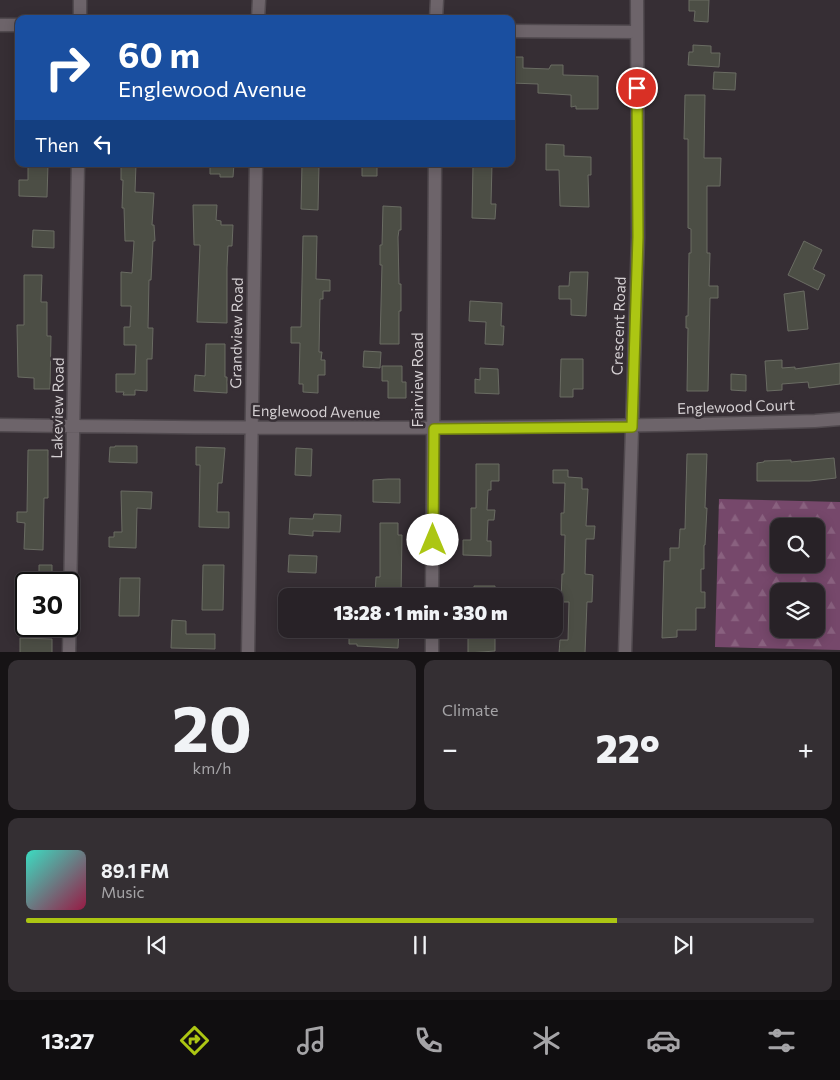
<!DOCTYPE html>
<meta charset="utf-8">
<style>
body{margin:0;font-family:Commissioner,sans-serif;background:#342f33;color:#f1f3f6;height:100vh;display:flex;flex-direction:column;font-size:19px;white-space:nowrap}
*{box-sizing:border-box;margin:0}
p{font-size:16px;color:#a5a4a7}
.icon{flex:none;width:28px;height:28px;fill:none;stroke:currentColor;stroke-width:2;stroke-linecap:round;stroke-linejoin:round}
.map{position:relative;height:652px;overflow:hidden}
.details{display:flex;flex-direction:column;gap:8px;padding:8px;background:#161315;flex:1}
.details>*{flex:none}
.banner{position:absolute;left:15px;top:15px;width:500px;height:152px;border-radius:10px;box-shadow:0 2px 12px #0003,0 0 0 1px #443f44;background:#1a4fa0;color:#fff;overflow:hidden}
.fabs{position:absolute;left:770px;top:518px;display:grid;gap:10px}
.fabs a{display:grid;place-items:center;width:55px;height:55px;border-radius:10px;background:#282227;box-shadow:0 2px 12px #0003,0 0 0 1px #443f44;font-size:25px}
.speed{position:absolute;left:15px;top:572px;display:flex;gap:10px;font-size:25px;font-weight:700;text-align:center}
.speed>*{display:grid;place-content:center;width:65px;height:65px;border-radius:50%;background:#282227;box-shadow:0 2px 12px #0003,0 0 0 1px #443f44;line-height:1}
.speed .limit{border:2px solid #111;border-radius:8px;background:#fff;color:#111}
.pin{position:absolute;display:grid;place-items:center;width:42px;height:42px;color:#fff;margin:-21px;border:2px solid #fff;border-radius:50%;box-shadow:0 1px 5px #0007}
.me{position:absolute;width:55px;margin:-28px;rotate:0deg;stroke-linejoin:round;filter:drop-shadow(0 0 4px #0008)}
.turn{display:flex;align-items:center;gap:18px;height:105px;padding:0 20px;font-size:22px}
.turn .icon{width:65px;height:65px;stroke-width:2.5}
.turn b{display:block;font-size:35px;line-height:42px}
.then{display:flex;align-items:center;height:48px;padding:0 20px;background:#0003;gap:10px;font-size:19px}
.big{font-size:38px;font-weight:800;line-height:1.1}
.details .card{flex:1;display:flex;flex-direction:column;justify-content:center;gap:8px;min-width:0;padding:0 18px;border-radius:10px;background:#342f33}
.details .dial{align-items:center;gap:0}
.dial b{font-size:65px;line-height:1}
.song{display:flex;align-items:center;gap:15px}
.cover{width:60px;height:60px;border-radius:8px;background:linear-gradient(135deg,hsl(170 70% 55%),hsl(340 70% 35%))}
.played{height:5px;border-radius:2px;background:linear-gradient(90deg,#acc613 75%,#443f44 75%)}
.keys{display:flex;justify-content:space-around;direction:ltr}
.heat{display:flex;justify-content:space-between;align-items:center;font-size:28px;direction:ltr}
.details .tiles{flex:1;display:grid;gap:8px;grid-template-columns:1fr 1fr}
.card:last-child{grid-column:span 2}
.trip{position:absolute;left:278px;top:588px;width:285px;height:50px;border-radius:10px;background:#282227;box-shadow:0 2px 12px #0003,0 0 0 1px #443f44;font-weight:800;line-height:50px;text-align:center}
.tab-bar{display:flex;height:80px;justify-content:space-around;align-items:center;background:#100e10;color:#a5a4a7}
.tab-bar .icon{width:35px;height:35px}
.tab-bar .selected{color:#acc613}
.tab-bar b{font-size:22px;color:#f1f3f6}
.map>svg:first-child{display:block}
.forest{fill:url(#forest-firs);fill-rule:evenodd}
.building{fill:#4c4e45;stroke:#6a6c63}
.lines{fill:none;stroke-linecap:round;stroke-linejoin:round}
.minor-casing{stroke:#514a4f;stroke-width:15}
.minor{stroke:#6d646a;stroke-width:12}
.route-casing{stroke:#70810c;stroke-width:12}
.route{stroke:#acc613;stroke-width:9}
.labels{text-anchor:middle;stroke-width:5;stroke-linejoin:round;paint-order:stroke}
.street-label{font-size:15px;fill:#d5d0d3;stroke:#362e34}
</style>
<div class="map">
<svg width="840" height="653" viewBox="0 0 840 653">
<defs>
<pattern id="forest-firs" width="22" height="20" patternUnits="userSpaceOnUse" patternTransform="scale(1.25)"><rect width="22" height="20" fill="#76486b"/><path d="M5 1l3.5 6h-7zM16 11l3.5 6h-7z" fill="#89617f"/></pattern>
</defs>
<rect width="100%" height="100%" fill="#362e34"/>
<path class="forest" d="M719 499 840 502V650L715 647ZM779 526H816V564H779ZM779 591H816V629H779Z"/>
<path class="building" d="M689 0H709L708 22 694 21 695 11H689Z
M693 45 711 46V53H720L719 67 688 65 689 52H693Z
M511 57H523V68L549 69 551 65H563V75L598 76V109H576V106L571 107V95L538 93V84L511 83Z
M714 72 736 73 735 90 713 89Z
M685 95H705L704 158H721L720 186H707V253H710L709 286H718V298H710L708 391H687L688 328H686V316H688L689 253H691V229L688 228V139H684Z
M546 144 564 145V156L591 157V175H588L589 207 560 206 559 170H546Z
M36 164H48L47 197 19 196V180H28V165Z
M121 164H136L135 192 154 193 152 225H154L155 241H153L151 280H149L148 328H153L152 359H147V391L135 390V395H123L124 392H116V374H135L136 345H124V327H130L131 306H121V272L132 273 134 241H125L124 208H122L123 180H121Z
M210 164H234L233 177H220V174H210Z
M302 164H319L318 210 301 209Z
M362 164H377V176H362Z
M473 164H492L491 204H496L495 219 472 218Z
M193 205H217L216 220 221 221V225H233L232 246H228L227 268V323L197 322 200 245H194Z
M383 206 401 207V230H399L398 237 399 284H401V311H399V344H380L382 265H380V245H382Z
M33 230 54 231V248L32 247Z
M303 236H317L316 279 330 280V291H323V299H320L319 352H322L321 360H325V375H318V393L303 392V384H299L300 343H291V327H301Z
M804 241 822 250 813 269 825 275 818 290 788 275Z
M570 272H588L586 316 571 315V299H559V286H569Z
M24 275H42L41 302H47V336H51L50 389H34V378L18 377 17 325H24Z
M804 291 808 329 788 331 784 294Z
M470 301 502 303 501 326H504L503 345 485 344 486 322 469 321Z
M206 344H225V377H227V393L194 391 195 375 205 376Z
M364 351 381 352 380 368 363 367Z
M561 359H583V389H573V397H560Z
M782 360V368L795 367V369L840 363V384L809 388 808 382 782 384V390L767 391 765 361Z
M382 366H402V382H406V398H388V381H382Z
M480 368 498 369 499 394 475 393V379L480 380Z
M731 374 746 375V391L731 390Z
M115 446H137V463L109 462 110 447H115Z
M196 447 225 448 222 483H218L217 512H229V528L199 527 200 465H196Z
M296 448 312 449 311 476 295 475Z
M28 450H48V498H44L43 550 24 549 25 523 17 522V512H27Z
M687 454H707L705 508H707L705 545H704V569H701V592H705V608H696V630H677V637L662 638 664 561H670V548H679L680 529H685Z
M834 458 836 478 810 481H757V463L764 462V461L791 460V462Z
M476 464H499V481H491V490H488L487 510H495L494 520H488L487 541H491V556L463 555V540H471V508H476Z
M553 470H568V477L582 478V489H588L586 526H595L594 539H586L585 574 593 575 592 602H587L585 653H559L560 640H568L569 602H561L562 574H564L565 535H561V513H564L565 483H553Z
M388 479H400V503L373 502V480Z
M121 491 152 492 151 509 137 508 136 548 109 547V537H114V532H122Z
M314 514 341 515 340 532 313 531V536L289 534 290 518 313 519Z
M380 523H398V535H402L401 596 375 595 376 577H380Z
M289 555 317 556 316 573 288 572Z
M39 565H52V584L30 583V573H39Z
M203 565H224L223 610H202Z
M120 578H140L139 616H119Z
M474 586H495V596H474Z
M172 620 186 621V634H215V649L171 648Z
M355 629H399L398 648 357 646V644H349V630H355Z
M468 631 488 632V636H495V651L468 653Z
M20 638 52 639V653H20Z"/>
<g class="lines">
<g class="minor-casing">
<path id="minor" d="M80 19V0
M258 19 259 0
M436 19 437 0
M0 25H19
M511 31 637 32
M0 425C272 429 543 430 815 421L840 419
M432 596 435 164
M69 653 78 164
M248 653 256 164
M432 653V629
M625 653 638 237 637 0"/>
</g>
<use href="#minor" class="minor"/>
</g>
<g class="lines">
<g class="route-casing">
<path id="route" d="M433 540 434 429 632 427 638 237 637 88"/>
</g>
<use href="#route" class="route"/>
</g>
<g class="labels">
<g class="street-label">
<text transform="translate(619 326) rotate(-88)" y="5">Crescent Road</text>
<text transform="translate(237 333) rotate(-89)" y="5">Grandview Road</text>
<text transform="translate(418 380) rotate(-90)" y="5">Fairview Road</text>
<text transform="translate(736 407) rotate(-2)" y="5">Englewood Court</text>
<text transform="translate(58 408) rotate(-89)" y="5">Lakeview Road</text>
<text transform="translate(316 412) rotate(1)" y="5">Englewood Avenue</text>
</g>
</g>
</svg>
<div class="fabs">
<a><svg class="icon" aria-label="search" viewBox="0 0 24 24"><circle cx="10" cy="10" r="6"/><path d="M15 15l6 6"/></svg></a>
<a><svg class="icon" aria-label="layers" viewBox="0 0 24 24"><path d="M12 4l9 5-9 5-9-5zM3 14l9 5 9-5"/></svg></a>
</div>
<div class="speed"><div class="limit">30</div></div>
<div class="pin" style="left:637px;top:88px;background:#d93025"><svg class="icon" aria-label="arrive" viewBox="0 0 24 24"><path d="M6 21V4h12l-3 4 3 4H6"/></svg></div>
<svg class="me" style="left:433px;top:540px" viewBox="-20 -20 40 40"><circle r="19" fill="#fff"/><path d="M0-13L10 11 0 6-10 11z" fill="#acc613"/></svg>
<div class="trip">13:28 · 1 min · 330 m</div>
<div class="banner">
<div class="turn"><svg class="icon" aria-label="right" viewBox="0 0 24 24"><path d="M7 20v-9h11M14 6l5 5-5 5"/></svg><div><b>60 m</b>Englewood Avenue</div></div>
<div class="then">Then<svg class="icon" aria-label="left" viewBox="0 0 24 24"><path d="M17 20v-9H6M10 6l-5 5 5 5"/></svg></div>
</div>
</div>
<section class="details">
<div class="tiles">
<div class="card dial"><b>20</b><p>km/h</p></div>
<div class="card"><p>Climate</p>
<div class="heat"><a>−</a><b class="big">22°</b><a>+</a></div>
</div>
<div class="card">
<div class="song"><i class="cover"></i><div><b>89.1 FM</b><p>Music</p></div></div>
<div class="played"></div>
<div class="keys"><svg class="icon" aria-label="previous" viewBox="0 0 24 24"><path d="M18 5L8 12l10 7zM5 5v14"/></svg><svg class="icon" aria-label="pause" viewBox="0 0 24 24"><path d="M8 5v14M16 5v14"/></svg><svg class="icon" aria-label="next" viewBox="0 0 24 24"><path d="M6 5l10 7-10 7zM19 5v14"/></svg></div>
</div>
</div>
</section>
<nav class="tab-bar">
<b>13:27</b>
<svg class="icon selected" aria-label="directions" viewBox="0 0 24 24"><path d="M12 3l9 9-9 9-9-9zM9 14v-3h6M13 9l2 2-2 2"/></svg>
<svg class="icon" aria-label="music" viewBox="0 0 24 24"><path d="M9 18V5l10-2v13"/><circle cx="6" cy="18" r="3"/><circle cx="16" cy="16" r="3"/></svg>
<svg class="icon" aria-label="phone" viewBox="0 0 24 24"><path d="M5 4h4l2 5-3 2q2 4 5 5l2-3 5 2v4C11 20 4 13 5 4z"/></svg>
<svg class="icon" aria-label="climate" viewBox="0 0 24 24"><path d="M12 3v18M4 7l16 10M4 17L20 7"/></svg>
<svg class="icon" aria-label="car" viewBox="0 0 24 24"><path d="M5 17H2v-5l4-1 3-4h7l3 4 3 1v5h-3M9 17h6M6 11h13"/><circle cx="7" cy="17" r="2"/><circle cx="17" cy="17" r="2"/></svg>
<svg class="icon" aria-label="filters" viewBox="0 0 24 24"><path d="M4 7h16M4 17h16"/><circle cx="9" cy="7" r="2"/><circle cx="15" cy="17" r="2"/></svg>
</nav>
